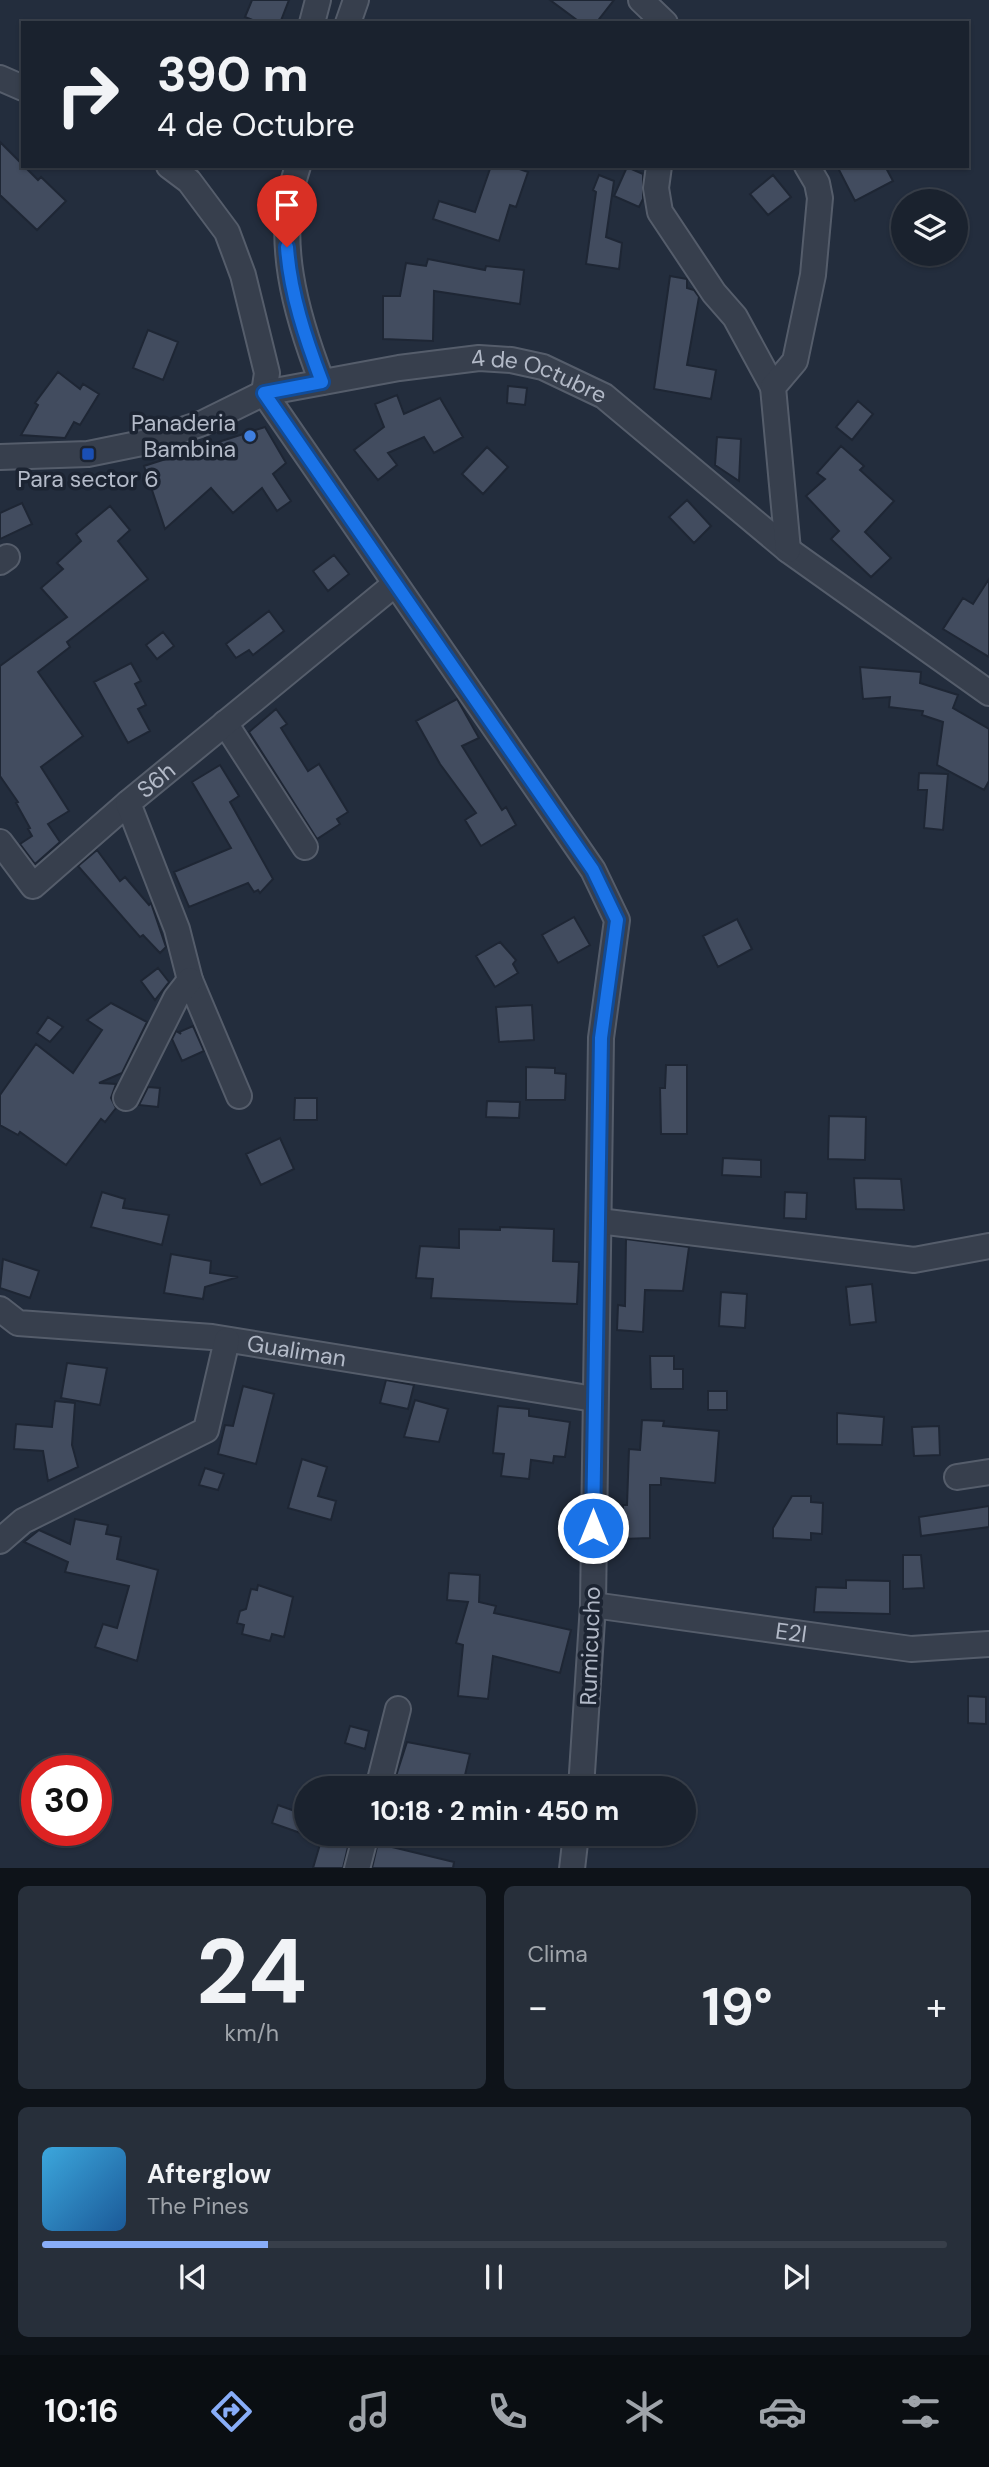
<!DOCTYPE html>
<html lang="es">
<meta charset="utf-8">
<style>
body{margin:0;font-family:"DM Sans",sans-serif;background:#272f3a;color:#f1f3f6;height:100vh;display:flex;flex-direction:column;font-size:26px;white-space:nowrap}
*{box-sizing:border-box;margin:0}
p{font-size:23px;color:#9fa4aa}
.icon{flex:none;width:38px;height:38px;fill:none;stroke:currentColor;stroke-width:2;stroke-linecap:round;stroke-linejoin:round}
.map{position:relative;height:1868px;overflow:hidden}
.details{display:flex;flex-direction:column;gap:18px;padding:18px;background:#0e1319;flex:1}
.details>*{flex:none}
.guide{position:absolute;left:21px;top:21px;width:948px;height:147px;border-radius:0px;box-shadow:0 2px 5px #0004,0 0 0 2px #383f4a;background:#1a222e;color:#f1f3f6;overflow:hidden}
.tools{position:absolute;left:891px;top:189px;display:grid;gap:14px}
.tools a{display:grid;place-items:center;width:77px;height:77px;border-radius:50%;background:#1a222e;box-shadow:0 2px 5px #0004,0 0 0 2px #383f4a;font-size:35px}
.speed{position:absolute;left:21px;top:1755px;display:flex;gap:14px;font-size:35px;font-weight:700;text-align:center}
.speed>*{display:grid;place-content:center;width:91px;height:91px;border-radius:50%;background:#1a222e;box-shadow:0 2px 5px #0004,0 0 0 2px #383f4a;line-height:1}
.speed .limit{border:10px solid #d22;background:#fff;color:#111}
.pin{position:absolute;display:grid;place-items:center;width:60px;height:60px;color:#fff;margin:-72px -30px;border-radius:50% 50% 50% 0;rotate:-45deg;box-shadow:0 0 7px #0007}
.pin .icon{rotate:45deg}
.me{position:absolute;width:77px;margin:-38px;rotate:0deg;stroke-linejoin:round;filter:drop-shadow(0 0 5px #0008)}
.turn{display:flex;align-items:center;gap:24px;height:147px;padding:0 21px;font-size:32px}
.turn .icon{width:91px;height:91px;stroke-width:2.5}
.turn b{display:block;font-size:49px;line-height:60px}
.big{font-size:52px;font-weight:700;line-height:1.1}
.details .card{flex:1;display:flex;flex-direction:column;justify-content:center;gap:10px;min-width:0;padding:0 24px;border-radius:10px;background:#272f3a}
.details .dial{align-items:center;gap:0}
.dial b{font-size:91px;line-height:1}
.song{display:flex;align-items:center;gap:21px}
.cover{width:84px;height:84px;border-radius:10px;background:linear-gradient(135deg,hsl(200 70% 55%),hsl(210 70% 35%))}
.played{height:7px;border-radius:4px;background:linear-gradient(90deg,#88adf8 25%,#383f4a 25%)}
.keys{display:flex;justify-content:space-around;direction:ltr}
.heat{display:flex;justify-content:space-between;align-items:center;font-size:38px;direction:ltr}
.details .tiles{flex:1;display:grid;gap:18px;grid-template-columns:1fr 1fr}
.card:last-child{grid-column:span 2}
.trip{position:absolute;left:294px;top:1776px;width:402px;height:70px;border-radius:35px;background:#1a222e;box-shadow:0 2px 5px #0004,0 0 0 2px #383f4a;font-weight:700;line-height:70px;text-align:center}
.tabs{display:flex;height:112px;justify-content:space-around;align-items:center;background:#0a0e12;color:#9fa4aa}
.tabs .icon{width:49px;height:49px}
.tabs .current{color:#88adf8}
.tabs b{font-size:32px;color:#f1f3f6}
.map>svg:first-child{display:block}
.building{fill:#424c5f;stroke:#1e2634;stroke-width:2}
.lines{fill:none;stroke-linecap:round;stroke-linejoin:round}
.street-casing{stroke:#555d6b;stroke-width:28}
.street{stroke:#373f4d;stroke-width:24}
.route-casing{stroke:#114b97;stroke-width:18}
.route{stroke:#1a73e8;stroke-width:12}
.shop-dot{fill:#3f7fe0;stroke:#1c2432;stroke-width:2.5}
.transit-dot{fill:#1a4fb4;stroke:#1c2432;stroke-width:2.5}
.labels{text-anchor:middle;stroke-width:7;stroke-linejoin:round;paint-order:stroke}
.street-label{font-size:23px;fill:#b3bac8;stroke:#1c2432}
.poi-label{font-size:23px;fill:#b3bac8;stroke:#1c2432;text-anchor:end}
</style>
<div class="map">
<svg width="989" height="1869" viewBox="0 0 989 1869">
<rect width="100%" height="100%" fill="#232d3d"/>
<path class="building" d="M252 0H289L280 23H260L245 17Z
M550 0H614L596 23H581Z
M0 142 38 180 41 177 66 201 37 230 0 195Z
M491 166H511L528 172 516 207 510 205 499 241 433 219 439 201 475 212Z
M837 166H885L893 181 855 201Z
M627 167 643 174V199L639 207 614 196Z
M599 175 614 181 606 237 622 243 619 269 586 264 596 192 593 190Z
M773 175 791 197 768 215 750 194Z
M428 259 485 270 486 266 524 270 520 304 434 291 433 341 383 339V296H400L406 263 426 266Z
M670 276 687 279V288L694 290 699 297 687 365 716 370 711 399 654 389Z
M148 330 178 342 163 380 133 368Z
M58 372 80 389 83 384 99 394 80 425 74 422 65 438 21 435 38 405 35 403Z
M508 386 527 388 525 405 507 403Z
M397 395 404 414 440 398 463 437 434 453 424 437 388 453 397 465 378 480 354 450 384 427 375 404Z
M858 401 873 414 852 440 836 427Z
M265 427 286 463 273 474 291 501 277 511 262 488 233 513 211 488 165 529 144 466Z
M717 437 741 439 739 481 715 465Z
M841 446 864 466 860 470 894 501 865 532 891 558 871 577 831 539 839 531 806 496 825 479 817 473Z
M487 447 508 467 483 494 462 474Z
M687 500 711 526 694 543 669 517Z
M22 503 32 524 0 539V513Z
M110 506 130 530 118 541 148 579 67 642 70 647 38 672 83 736 41 767 69 811 48 824 60 842 35 864 20 844 32 836 28 829 30 828 16 803 18 802 0 776V666L67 617 41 588 63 569 57 563 81 541 76 534Z
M334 555 349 574 328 591 313 571Z
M989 579V657L943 629 963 598 973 604Z
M269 611 284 631 253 655 249 650 236 658 226 644Z
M163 632 174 646 157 659 146 645Z
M131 663 141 681 135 684 146 705 138 709 150 731 128 743 94 682Z
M860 667 921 672 920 683 958 695 953 708 989 729V781L984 790 937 765 943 722 922 715 923 711 889 707 890 697 863 699Z
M457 699 479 738 462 746 502 810 506 807 516 825 481 846 465 820 476 813 440 764 416 721Z
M276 709 287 724 281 728 308 771 319 764 348 812 337 819 340 824 317 839 249 732Z
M220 765 239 796 230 802 273 879 260 893 258 890 254 892 248 883 189 907 174 872 231 848 192 782Z
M919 773 948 774 943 830 924 828 927 790H918Z
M97 850 120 881 125 877 149 905 151 903 166 947 160 953 143 935 140 937 78 866Z
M574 917 590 945 558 963 542 935Z
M737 919 752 949 718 967 703 936Z
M500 942 516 960 513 964 518 973 495 987 476 956Z
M158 968 169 982 155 1000 141 981Z
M111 1003 147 1022 122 1073 99 1083 116 1084 111 1098 116 1108 105 1122 101 1119 66 1165 20 1132 18 1135 0 1125V1095L36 1044 73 1073 102 1030 87 1020Z
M532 1005 534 1040 499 1042 496 1007Z
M48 1017 63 1027 50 1042 37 1033Z
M193 1026 204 1051 182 1061 172 1039 176 1031 181 1034 179 1032Z
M666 1065H687V1134H661L660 1088H665Z
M526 1067 555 1068V1073L566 1074 565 1100H526Z
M148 1087 160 1088 158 1107 139 1105Z
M295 1098H317V1120H294Z
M487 1101 520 1102 519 1118 486 1117Z
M829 1116 866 1117 865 1160 828 1159Z
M280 1138 294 1169 261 1185 246 1154Z
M723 1158 761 1160V1177L722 1175Z
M854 1178 901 1179 904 1210 856 1209Z
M102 1192 125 1199 123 1208 169 1215 162 1245 91 1227Z
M785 1192 807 1193 806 1219 784 1218Z
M500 1227 554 1229 553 1261 579 1262 577 1304 431 1298 433 1279 416 1278 420 1246 459 1248V1229L500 1230Z
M626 1239 689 1247 683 1291 645 1290 643 1332 617 1330 618 1305 625 1306Z
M171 1254 211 1261 210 1273 238 1277 205 1287 203 1299 164 1293Z
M3 1259 39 1271 30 1298 0 1288Z
M872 1284 876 1322 850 1325 846 1287Z
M721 1292 747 1294 745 1328 719 1326Z
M650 1356H674V1369H683V1389H651Z
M67 1363 107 1368 100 1405 61 1398Z
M386 1380 414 1385 408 1409 380 1403Z
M243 1386 274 1394 256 1464 218 1454 225 1425 233 1426Z
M708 1391H727V1410H708Z
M415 1400 448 1409 439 1442 404 1437Z
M55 1401 75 1403 72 1445 78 1467 48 1481 43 1451 14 1449 16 1424 52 1427Z
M498 1406 529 1409V1416L570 1422 565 1457 554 1456 553 1463 531 1460 529 1479 501 1476 504 1454 493 1453Z
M837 1413 884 1417 882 1445 837 1444Z
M642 1420 664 1421 663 1426 719 1431 715 1483 661 1478V1485H650V1538L623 1539V1505H627L629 1449 640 1450Z
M939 1426 940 1455 914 1456 912 1427Z
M302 1459 327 1467 318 1496 336 1501 331 1520 288 1508Z
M205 1468 224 1474 218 1490 199 1485Z
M792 1496H811V1502L823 1503 822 1534 811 1533V1540L773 1538V1528Z
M989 1506V1527L921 1536 919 1517Z
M75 1519 108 1525 106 1534 121 1537 117 1559 158 1570 137 1661 95 1647 103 1624 117 1628 129 1586 65 1572 68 1562 24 1542 39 1530 70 1544Z
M903 1555H921L924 1588 903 1589Z
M449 1573 480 1575 479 1602 496 1606 494 1613 571 1630 560 1673 493 1656 488 1699 458 1696 463 1645 456 1643 468 1602 447 1600Z
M846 1580 890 1581V1614L814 1612 816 1587 846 1588Z
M258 1585 293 1597 284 1637 272 1634 270 1641 242 1634 244 1625 237 1623 240 1611 246 1609 251 1589 257 1590Z
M968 1696 986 1697V1724L968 1723Z
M350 1726 369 1731 365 1749 345 1743Z
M407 1742 470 1754 462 1788 396 1776Z
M278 1805 306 1815V1835L272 1823Z
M323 1834H351L343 1868H313Z
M380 1834H395L392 1847 454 1862 453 1868H372Z"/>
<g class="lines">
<g class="street-casing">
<g id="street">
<path d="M641 0 665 23"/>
<path d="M312 23 318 0"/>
<path d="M348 23 356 0"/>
<path d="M0 78 23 88"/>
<path d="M169 166 189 181 227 232 243 275 267 373 264 393 593 870 617 920 601 1038 593 1605 581 1788"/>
<path d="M298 166C273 237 296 315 322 382"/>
<path d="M659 166 656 188 660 212 714 293 735 317 773 387"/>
<path id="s1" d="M0 457 88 454 147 442 203 423 264 393 399 368 479 358 511 360 543 367 604 396 788 550 989 693"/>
<path d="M788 550 773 387 795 361 813 275 820 198 817 183 807 166"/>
<path d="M0 562 7 557"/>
<path d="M225 723 305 847"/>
<path d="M0 842 33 886 128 803"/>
<path id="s2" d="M239 1096 190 980 177 929 128 803 395 584"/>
<path d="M126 1098 176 998 190 980"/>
<path d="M599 1221 914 1260 989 1246"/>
<path id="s3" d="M0 1309 18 1323 212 1337 594 1399"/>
<path d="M957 1477 989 1472"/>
<path d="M0 1541 23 1521 206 1430 227 1340"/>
<path id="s4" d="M593 1605 911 1649 989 1644"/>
<path d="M378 1788 398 1709"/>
<path d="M357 1869 366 1834"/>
<path d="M572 1869 576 1834"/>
</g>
</g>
<use href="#street" class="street"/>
</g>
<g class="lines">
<g class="route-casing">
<path id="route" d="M287 247C290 293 306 340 322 382L264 393 593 870 617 920 601 1038 593 1528"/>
</g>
<use href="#route" class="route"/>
</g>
<circle class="shop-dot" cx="250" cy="436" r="7"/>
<rect class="transit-dot" x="81" y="447" width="14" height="14" rx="3.5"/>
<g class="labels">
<g class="street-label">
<text dy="8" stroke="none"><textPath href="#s1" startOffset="556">4 de Octubre</textPath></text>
<text dy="8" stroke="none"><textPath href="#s2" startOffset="350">S6h</textPath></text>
<text dy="8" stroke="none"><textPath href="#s3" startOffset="303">Gualiman</textPath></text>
<text dy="8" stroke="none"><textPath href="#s4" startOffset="200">E2l</textPath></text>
<text transform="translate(590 1646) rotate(-88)" y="8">Rumicucho</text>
</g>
<g class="poi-label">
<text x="236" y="431">Panaderia<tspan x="236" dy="26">Bambina</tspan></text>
<text x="88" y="487" text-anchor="middle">Para sector 6</text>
</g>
</g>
</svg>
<div class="tools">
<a><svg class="icon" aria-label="layers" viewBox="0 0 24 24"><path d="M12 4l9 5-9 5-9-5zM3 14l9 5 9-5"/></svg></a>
</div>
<div class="speed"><div class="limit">30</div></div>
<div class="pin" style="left:287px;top:247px;background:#d93025"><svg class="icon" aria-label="arrive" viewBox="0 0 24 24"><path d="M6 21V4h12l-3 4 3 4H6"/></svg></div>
<svg class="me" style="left:593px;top:1528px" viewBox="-20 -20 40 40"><circle r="17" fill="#1a73e8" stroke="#fff" stroke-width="3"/><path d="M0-11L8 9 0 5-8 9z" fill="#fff"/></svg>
<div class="trip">10:18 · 2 min · 450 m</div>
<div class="guide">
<div class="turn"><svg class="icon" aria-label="right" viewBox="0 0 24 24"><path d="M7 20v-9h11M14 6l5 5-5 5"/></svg><div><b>390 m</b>4 de Octubre</div></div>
</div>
</div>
<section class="details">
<div class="tiles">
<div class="card dial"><b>24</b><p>km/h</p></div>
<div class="card"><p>Clima</p>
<div class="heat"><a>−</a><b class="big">19°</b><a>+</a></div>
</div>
<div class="card">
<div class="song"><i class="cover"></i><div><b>Afterglow</b><p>The Pines</p></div></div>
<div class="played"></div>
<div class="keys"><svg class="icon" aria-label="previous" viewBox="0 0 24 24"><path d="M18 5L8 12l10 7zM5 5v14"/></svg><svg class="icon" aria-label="pause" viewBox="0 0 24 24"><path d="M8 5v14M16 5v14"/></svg><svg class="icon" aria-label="next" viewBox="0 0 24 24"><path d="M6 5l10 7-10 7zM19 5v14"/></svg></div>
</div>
</div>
</section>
<nav class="tabs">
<b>10:16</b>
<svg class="icon current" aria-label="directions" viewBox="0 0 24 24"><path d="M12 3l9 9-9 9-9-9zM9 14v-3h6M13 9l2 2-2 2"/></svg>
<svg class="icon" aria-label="music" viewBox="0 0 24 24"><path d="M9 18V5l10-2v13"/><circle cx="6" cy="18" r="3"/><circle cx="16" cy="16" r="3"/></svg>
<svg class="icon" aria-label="phone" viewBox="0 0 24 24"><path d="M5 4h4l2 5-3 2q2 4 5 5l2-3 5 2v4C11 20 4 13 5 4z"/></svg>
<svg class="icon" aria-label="climate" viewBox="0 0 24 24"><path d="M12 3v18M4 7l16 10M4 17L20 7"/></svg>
<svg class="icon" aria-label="car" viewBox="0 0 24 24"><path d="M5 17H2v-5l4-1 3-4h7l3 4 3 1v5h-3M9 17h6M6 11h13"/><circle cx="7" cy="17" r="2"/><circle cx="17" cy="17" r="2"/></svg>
<svg class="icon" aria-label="filters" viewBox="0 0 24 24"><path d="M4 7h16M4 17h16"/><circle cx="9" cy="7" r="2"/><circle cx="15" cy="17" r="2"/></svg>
</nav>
